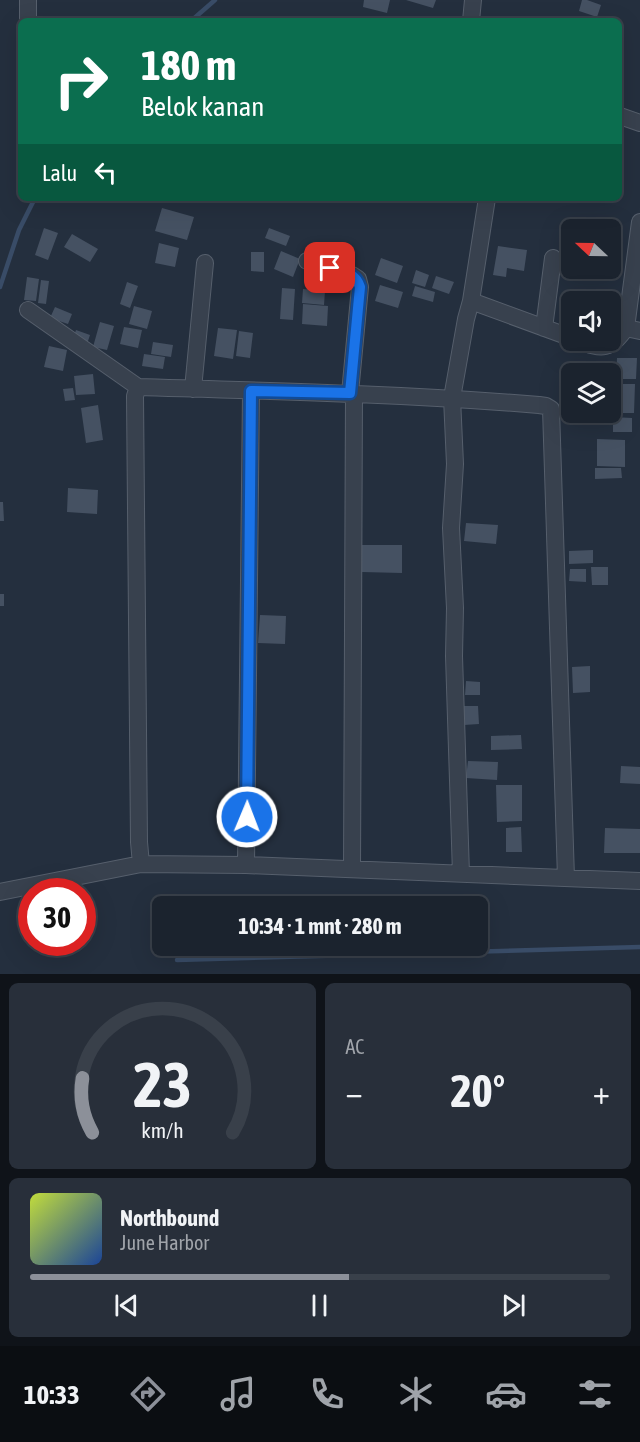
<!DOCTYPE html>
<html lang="id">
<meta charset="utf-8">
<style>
body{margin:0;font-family:"Asap Condensed",sans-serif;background:#282f3a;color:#f1f3f6;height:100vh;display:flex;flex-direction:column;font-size:22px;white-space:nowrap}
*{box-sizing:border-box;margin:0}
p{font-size:20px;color:#a0a4aa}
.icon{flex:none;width:33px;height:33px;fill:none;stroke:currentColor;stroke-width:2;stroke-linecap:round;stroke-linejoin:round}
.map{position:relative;height:974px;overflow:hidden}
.sheet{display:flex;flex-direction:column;gap:9px;padding:9px;background:#0f1319;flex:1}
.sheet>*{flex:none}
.top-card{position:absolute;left:18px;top:18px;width:604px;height:183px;border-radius:9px;box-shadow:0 6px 24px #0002,0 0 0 2px #39404a;background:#0b6e4f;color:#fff;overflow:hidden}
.needle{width:39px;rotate:292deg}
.buttons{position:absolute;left:561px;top:219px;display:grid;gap:12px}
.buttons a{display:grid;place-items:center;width:60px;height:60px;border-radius:9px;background:#1b232e;box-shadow:0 6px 24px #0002,0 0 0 2px #39404a;font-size:30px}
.speed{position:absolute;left:18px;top:878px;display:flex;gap:12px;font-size:30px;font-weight:700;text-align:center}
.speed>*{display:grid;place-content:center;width:78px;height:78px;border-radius:50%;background:#1b232e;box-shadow:0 6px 24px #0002,0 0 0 2px #39404a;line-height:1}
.speed .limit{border:9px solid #d22;background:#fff;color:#111}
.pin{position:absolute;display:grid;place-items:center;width:51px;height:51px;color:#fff;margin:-26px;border-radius:12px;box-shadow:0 3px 9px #0006}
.me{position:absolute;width:66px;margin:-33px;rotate:1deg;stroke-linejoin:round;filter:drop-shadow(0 0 4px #0008)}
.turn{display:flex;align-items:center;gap:21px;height:126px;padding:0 24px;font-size:27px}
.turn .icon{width:78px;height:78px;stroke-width:2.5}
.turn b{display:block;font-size:42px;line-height:51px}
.then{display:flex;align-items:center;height:57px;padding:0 24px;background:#0003;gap:12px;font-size:22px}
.big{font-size:45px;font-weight:700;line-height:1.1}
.sheet .widget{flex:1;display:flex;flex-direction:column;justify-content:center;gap:9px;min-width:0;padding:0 21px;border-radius:9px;background:#282f3a}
.sheet .dial{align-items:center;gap:0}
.dial svg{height:156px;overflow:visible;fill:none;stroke:#39404a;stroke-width:7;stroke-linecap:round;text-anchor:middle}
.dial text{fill:#f1f3f6;stroke:none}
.song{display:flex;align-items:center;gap:18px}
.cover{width:72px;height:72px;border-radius:9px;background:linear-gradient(135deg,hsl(70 70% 55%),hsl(220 70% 35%))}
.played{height:6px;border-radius:3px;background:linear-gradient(90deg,#8c9099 55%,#39404a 55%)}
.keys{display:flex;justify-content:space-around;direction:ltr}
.heat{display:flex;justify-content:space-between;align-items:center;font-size:33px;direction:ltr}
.sheet .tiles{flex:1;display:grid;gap:9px;grid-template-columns:1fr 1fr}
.widget:last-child{grid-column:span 2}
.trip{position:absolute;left:152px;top:896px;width:336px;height:60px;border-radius:9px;background:#1b232e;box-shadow:0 6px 24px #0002,0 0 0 2px #39404a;font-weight:700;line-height:60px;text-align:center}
.tab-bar{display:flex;height:96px;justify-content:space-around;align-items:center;background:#0b0e12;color:#a0a4aa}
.tab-bar .icon{width:42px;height:42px}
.tab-bar .current{color:#8c9099}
.tab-bar b{font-size:27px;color:#f1f3f6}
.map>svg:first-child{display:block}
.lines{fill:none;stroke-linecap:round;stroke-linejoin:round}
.stream{stroke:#394c67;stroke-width:4.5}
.building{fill:#455162}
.minor-casing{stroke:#565f6c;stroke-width:18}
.minor{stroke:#38414e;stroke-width:16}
.route-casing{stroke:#114b97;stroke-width:15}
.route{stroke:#1a73e8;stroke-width:10}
</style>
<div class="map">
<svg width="640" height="974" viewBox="0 0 640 974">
<rect width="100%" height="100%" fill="#242f3e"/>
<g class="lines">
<path class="stream" d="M191 21 215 0
M0 287 19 230 35 198
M177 960 640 947"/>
</g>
<path class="building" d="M364 0H390L387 13 363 7Z
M406 0H436L433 8Z
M582 0H587L601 5 597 17 579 11Z
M162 208 194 217 187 240 155 231Z
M44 228 58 233 48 260 35 255Z
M269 228 290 236 286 246 265 238Z
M72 234 98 249 90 262 64 247Z
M159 243 179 248 175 267 155 263Z
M498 246 527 250 524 271 507 268 506 277 493 275Z
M281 251 300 259 293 277 274 269Z
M251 252H264V272L251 271Z
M381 258 403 266 397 283 375 275Z
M416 270 429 275 425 287 412 283Z
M436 276 454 282 449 294 432 288Z
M27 277 39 279 36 301 24 300Z
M308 277 332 278 331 289 307 288Z
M41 280 49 281 46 304 38 303Z
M127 282 138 286 130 308 120 304Z
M380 285 403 292 398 308 375 301Z
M415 286 435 292 433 302 412 296Z
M282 288 295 289 293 320 280 319Z
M303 289 325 291 324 305 302 303Z
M303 304 328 306 327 326 302 324Z
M134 306 152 311 147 329 129 324Z
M55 307 72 314 68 324 50 318Z
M100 322 114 326 107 350 93 347Z
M124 327 142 330 138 348 120 344Z
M218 328 237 330 233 359 214 356Z
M76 330 90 335 87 344 73 339Z
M239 331 253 333 250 358 236 356Z
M153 342 173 345 171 357 151 354Z
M49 346 67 350 63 371 44 367Z
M144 354 165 357 163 369 142 366Z
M617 358H637L636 379H616Z
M93 374 95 394 76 395 74 376Z
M618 384H635L634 413H617Z
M73 388 75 400 65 401 63 389Z
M98 405 103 440 86 443 81 408Z
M613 417 632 418V432H613Z
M597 439 625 440V467L597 466Z
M595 468H621L622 478 595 479Z
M68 488 98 490 97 514 67 512Z
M0 502H3L4 521H0Z
M466 523 498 525 496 544 464 541Z
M362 545H402V573L362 572Z
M593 550V563L569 564V551Z
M591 567H608V585H592Z
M570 569H586V582L569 581Z
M0 594H4V606H0Z
M260 615 286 616 285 644 258 643Z
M590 666V692L573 693 572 667Z
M466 681 480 682V695H465Z
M463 706H478L479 724 464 725Z
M521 735 522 749 491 750V736Z
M468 761 498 762 497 780 466 778Z
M621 766 640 767V784L620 783Z
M496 785H522V821L497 822Z
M521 827 522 852H506V828Z
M605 828 640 829V853H604Z"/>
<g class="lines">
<g class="minor-casing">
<path id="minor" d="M28 0V19
M471 21 473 0
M620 116 640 123
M640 222 626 328 640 331
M307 261 352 275 358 279 360 287 350 393
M471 301 572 338
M28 310 138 387
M544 328 553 258
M577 340C603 350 610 350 626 328
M193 389 205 263
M141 864 246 865 640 881
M246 865 251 391
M352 869 354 394
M461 874 454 656 455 608 451 528 455 464 452 398 466 319 471 301 487 198
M0 892 141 864 139 842 135 396 138 387C272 391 406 394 539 405L546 406 551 409 566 878"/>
</g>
<use href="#minor" class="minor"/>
</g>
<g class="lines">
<g class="route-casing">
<path id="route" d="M247 817 251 391 350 393 360 287C355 272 343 272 330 268"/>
</g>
<use href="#route" class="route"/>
</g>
</svg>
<div class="buttons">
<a><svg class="needle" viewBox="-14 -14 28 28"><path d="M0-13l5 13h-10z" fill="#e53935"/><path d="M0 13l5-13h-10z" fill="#a0a4aa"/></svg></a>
<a><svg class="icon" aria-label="sound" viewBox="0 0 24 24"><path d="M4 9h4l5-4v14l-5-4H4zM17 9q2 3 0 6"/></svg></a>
<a><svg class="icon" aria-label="layers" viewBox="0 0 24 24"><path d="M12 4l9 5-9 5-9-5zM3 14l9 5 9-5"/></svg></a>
</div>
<div class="speed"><div class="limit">30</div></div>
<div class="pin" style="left:330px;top:268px;background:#d93025"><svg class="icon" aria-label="arrive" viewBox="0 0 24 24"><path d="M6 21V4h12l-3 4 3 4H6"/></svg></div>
<svg class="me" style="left:247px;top:817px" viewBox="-20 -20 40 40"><circle r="17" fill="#1a73e8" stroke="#fff" stroke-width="3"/><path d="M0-11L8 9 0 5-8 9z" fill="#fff"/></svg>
<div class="trip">10:34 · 1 mnt · 280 m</div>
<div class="top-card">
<div class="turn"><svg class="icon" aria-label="right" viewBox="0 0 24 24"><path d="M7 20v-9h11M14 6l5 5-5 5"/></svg><div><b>180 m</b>Belok kanan</div></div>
<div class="then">Lalu<svg class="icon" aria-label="left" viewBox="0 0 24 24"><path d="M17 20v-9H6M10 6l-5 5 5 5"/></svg></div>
</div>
</div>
<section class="sheet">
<div class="tiles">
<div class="widget dial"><svg viewBox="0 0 100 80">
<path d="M14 69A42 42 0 1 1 86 69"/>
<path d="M14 69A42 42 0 0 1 9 41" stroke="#8c9099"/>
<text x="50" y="56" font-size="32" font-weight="700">23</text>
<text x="50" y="72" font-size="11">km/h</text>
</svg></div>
<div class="widget"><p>AC</p>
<div class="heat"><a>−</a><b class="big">20°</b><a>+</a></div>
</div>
<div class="widget">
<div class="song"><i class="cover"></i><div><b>Northbound</b><p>June Harbor</p></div></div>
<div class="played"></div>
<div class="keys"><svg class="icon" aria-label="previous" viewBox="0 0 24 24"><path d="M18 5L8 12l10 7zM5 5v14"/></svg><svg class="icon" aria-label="pause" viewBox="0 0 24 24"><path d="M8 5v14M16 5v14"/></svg><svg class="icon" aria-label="next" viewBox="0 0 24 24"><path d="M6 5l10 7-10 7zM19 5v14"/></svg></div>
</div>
</div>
</section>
<nav class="tab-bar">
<b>10:33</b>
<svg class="icon current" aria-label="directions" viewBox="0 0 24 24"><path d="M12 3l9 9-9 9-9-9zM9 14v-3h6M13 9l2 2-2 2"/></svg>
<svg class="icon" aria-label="music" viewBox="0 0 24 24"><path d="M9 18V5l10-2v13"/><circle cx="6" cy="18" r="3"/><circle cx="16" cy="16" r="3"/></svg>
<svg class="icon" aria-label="phone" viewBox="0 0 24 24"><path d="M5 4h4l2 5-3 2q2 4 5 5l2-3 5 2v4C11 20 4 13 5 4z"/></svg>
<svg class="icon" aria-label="climate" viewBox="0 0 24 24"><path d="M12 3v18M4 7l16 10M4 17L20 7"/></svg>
<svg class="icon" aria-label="car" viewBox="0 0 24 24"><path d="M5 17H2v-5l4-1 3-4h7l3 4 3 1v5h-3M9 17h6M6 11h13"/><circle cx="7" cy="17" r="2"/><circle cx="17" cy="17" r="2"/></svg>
<svg class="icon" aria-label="filters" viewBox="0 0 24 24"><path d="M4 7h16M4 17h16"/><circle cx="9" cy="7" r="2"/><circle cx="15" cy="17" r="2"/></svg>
</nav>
